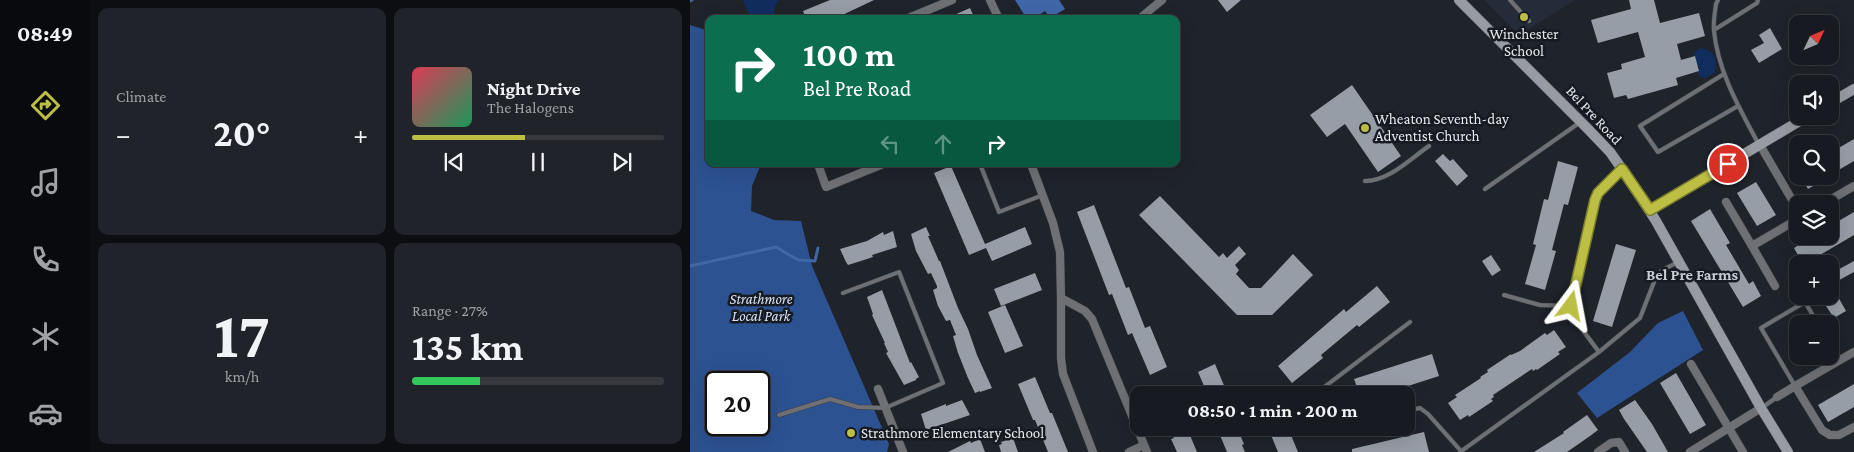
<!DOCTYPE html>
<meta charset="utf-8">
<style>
body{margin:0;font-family:"Crimson Pro",serif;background:#202329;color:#f1f3f6;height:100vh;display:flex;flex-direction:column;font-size:19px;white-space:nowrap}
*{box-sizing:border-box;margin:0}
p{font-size:16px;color:#9ea1a5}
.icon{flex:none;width:28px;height:28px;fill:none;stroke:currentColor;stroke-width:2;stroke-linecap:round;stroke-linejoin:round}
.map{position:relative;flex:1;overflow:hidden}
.drawer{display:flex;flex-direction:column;gap:8px;padding:8px;background:#0d0e12;width:600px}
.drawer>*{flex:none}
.banner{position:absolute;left:15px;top:15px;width:475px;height:152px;border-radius:10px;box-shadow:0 5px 20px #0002,0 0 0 1px #36383e;background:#0b6e4f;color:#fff;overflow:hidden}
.needle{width:32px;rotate:46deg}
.controls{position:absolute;left:1099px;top:15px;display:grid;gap:10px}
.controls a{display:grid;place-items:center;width:50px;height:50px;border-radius:10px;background:#171a20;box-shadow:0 5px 20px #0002,0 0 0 1px #36383e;font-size:25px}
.speed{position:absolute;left:15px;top:371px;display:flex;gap:10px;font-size:25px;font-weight:700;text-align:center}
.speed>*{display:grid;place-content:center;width:65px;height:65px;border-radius:50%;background:#171a20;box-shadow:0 5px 20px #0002,0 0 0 1px #36383e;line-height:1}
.speed .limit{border:2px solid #111;border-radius:8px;background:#fff;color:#111}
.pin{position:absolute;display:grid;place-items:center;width:42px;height:42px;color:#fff;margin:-21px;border:2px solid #fff;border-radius:50%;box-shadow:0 1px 5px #0007}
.me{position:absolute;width:55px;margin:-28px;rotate:13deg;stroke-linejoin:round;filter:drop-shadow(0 0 4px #0008)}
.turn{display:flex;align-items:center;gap:18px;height:105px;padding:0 15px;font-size:22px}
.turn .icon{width:65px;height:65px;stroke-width:2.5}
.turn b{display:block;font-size:35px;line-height:42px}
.lanes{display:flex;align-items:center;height:48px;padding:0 15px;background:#0003;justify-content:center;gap:25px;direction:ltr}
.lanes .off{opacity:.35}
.big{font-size:38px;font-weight:700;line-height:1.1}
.drawer .tile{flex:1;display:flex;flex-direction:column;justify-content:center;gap:8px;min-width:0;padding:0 18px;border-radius:10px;background:#202329}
.drawer .dial{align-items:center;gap:0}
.dial b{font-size:65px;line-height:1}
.song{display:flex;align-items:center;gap:15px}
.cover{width:60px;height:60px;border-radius:8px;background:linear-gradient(135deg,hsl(350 70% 55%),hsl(150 70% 35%))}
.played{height:5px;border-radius:2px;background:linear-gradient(90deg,#bcbf43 45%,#36383e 45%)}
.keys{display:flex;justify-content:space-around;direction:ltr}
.heat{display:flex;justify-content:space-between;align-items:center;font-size:28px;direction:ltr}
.charge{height:8px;border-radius:4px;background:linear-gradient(90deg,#34c759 27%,#36383e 0)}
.drawer .tiles{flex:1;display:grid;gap:8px;grid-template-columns:repeat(2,1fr)}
.trip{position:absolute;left:440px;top:386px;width:285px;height:50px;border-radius:10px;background:#171a20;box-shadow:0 5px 20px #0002,0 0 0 1px #36383e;font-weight:700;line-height:50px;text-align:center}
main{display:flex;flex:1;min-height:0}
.tabs{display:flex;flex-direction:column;width:90px;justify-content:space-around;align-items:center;background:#090a0d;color:#9ea1a5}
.tabs .icon{width:35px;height:35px}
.tabs .selected{color:#bcbf43}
.tabs b{font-size:22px;color:#f1f3f6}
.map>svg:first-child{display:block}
.built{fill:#252c39}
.green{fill:#102d5e}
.forest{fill:#2d5292;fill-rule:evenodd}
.water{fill:#4167a9}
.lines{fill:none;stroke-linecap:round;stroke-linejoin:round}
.stream{stroke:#4167a9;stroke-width:3}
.building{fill:#979da6}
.lane-casing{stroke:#3b3f45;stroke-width:5}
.street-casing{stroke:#3b3f45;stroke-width:9}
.secondary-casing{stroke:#3b3f45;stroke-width:11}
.lane{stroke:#6e7074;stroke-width:4}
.street{stroke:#6e7074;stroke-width:8}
.secondary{stroke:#989ca2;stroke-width:10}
.route-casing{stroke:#7a7c2c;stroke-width:12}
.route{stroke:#bcbf43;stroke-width:9}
.poi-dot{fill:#bcbf43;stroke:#161a21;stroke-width:2}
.labels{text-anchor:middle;stroke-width:5;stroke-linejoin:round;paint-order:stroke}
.poi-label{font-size:15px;fill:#e6e9ee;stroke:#161a21;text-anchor:start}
.street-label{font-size:15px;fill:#e6e9ee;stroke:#161a21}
.park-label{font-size:15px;font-style:italic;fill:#d7e2f5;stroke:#161a21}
.neighbourhood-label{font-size:16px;font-weight:bold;fill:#c6cbd5;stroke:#161a21}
</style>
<main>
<nav class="tabs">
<b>08:49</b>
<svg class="icon selected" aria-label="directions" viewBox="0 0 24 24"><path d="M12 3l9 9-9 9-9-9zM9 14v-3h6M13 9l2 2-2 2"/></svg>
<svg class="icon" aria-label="music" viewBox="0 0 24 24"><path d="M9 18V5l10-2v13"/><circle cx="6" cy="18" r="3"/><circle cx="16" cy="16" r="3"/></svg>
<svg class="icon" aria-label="phone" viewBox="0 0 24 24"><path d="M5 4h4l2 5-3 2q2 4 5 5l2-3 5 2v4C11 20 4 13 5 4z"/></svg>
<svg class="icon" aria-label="climate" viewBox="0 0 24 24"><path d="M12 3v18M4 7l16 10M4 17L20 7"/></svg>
<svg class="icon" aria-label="car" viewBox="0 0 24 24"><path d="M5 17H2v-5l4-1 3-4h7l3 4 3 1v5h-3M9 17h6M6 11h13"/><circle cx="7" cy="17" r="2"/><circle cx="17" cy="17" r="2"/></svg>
</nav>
<section class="drawer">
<div class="tiles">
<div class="tile"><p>Climate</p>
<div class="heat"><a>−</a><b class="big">20°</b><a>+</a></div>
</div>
<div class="tile">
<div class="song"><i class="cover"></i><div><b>Night Drive</b><p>The Halogens</p></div></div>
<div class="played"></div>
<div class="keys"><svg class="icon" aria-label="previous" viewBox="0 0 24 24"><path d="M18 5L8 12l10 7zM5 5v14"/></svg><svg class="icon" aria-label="pause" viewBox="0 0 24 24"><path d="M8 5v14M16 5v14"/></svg><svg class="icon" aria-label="next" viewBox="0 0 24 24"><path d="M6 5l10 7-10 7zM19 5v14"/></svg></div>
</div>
<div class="tile dial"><b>17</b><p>km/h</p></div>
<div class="tile"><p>Range · 27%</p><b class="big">135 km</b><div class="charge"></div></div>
</div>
</section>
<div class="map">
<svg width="1164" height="452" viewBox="0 0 1164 452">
<rect width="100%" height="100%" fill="#1f232a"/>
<path class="built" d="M794 0H885L829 35Z"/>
<path class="green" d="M53 0H89L84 8V19H61Z
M1010 48C1024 50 1028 59 1025 73L1015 78 1009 76 1008 71 1010 67C1005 63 1004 59 1004 53Z"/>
<path class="forest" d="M0 25 19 31V164H89L88 166 71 164 62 186 61 211 84 220 111 221 122 266 199 444 197 452H0ZM26 382H69V425H26Z
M993 311 1013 350 907 418 887 393 940 352 968 323Z"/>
<path class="water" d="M325 0H369L375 9 360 18 355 11 343 19H337Z"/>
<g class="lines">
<path class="stream" d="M0 1 2 0
M0 266 86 247 108 260 125 261 128 248"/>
</g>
<path class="building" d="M140 0H184L144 19H116L113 11Z
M528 0H551L537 12Z
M939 0H964L970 23 1009 13 1015 36 987 44 991 60 1005 56 1009 71 986 78 988 85 938 99 936 95 924 98 917 73 932 69 931 64 955 57 948 32 908 43 901 20 941 9Z
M280 8 285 19H255Z
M1080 28 1092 49 1069 63 1061 50 1074 43 1069 35Z
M662 85 711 156 688 172 655 124 637 137 620 115Z
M1164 139V161L1140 175V153Z
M753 154 760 161 763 159 778 176 767 186 745 161Z
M868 161 888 167 878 205 874 204 862 250 866 251 855 290 835 284 846 245 843 244 854 199 858 200Z
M261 166 295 244 335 227 342 244 302 261 296 248 279 255 244 173Z
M1110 176H1140L1118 189Z
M1066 182 1086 215 1067 226 1047 193Z
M470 196 529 257 533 253 537 258 549 246 556 254 545 265 549 270 546 274 559 288H571L603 254 623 275 582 315H547L449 215Z
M404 205 436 288 439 287 455 328 460 326 477 367 460 375 442 333 438 335 422 294 419 295 387 212Z
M1020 209 1040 243 1036 245 1059 284 1063 281 1071 296 1053 307 1001 221Z
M1164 212V235L1130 255 1132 259 1123 264H1113L1104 248 1124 236H1140V226Z
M236 227 240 236H238L249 261H250L268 308 278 329 287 355 302 388 290 392V391L285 393 278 378 268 353 263 336 266 335 260 320 256 321 248 306 243 290 247 288V286L241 273 238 274 226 251 221 234Z
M203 231 207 247 182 255 183 257 174 260 158 265 156 262 150 249 177 241 193 232 194 235Z
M926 244 946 250 922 327 903 321Z
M801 255 811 270 802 276 792 261Z
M1164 261V272L1140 285V270L1144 272Z
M345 273 352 290 311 306 304 289Z
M687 286 700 302 669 327 667 325 631 355 633 358 602 383 588 366 654 309 656 312Z
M192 290 220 363 221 362 229 377 226 379V380L214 385 196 353 198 352 194 343H195L182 315 183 314 177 297Z
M1147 295 1156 311 1144 318 1134 303Z
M315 305 333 346 315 353 298 312Z
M864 330 876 347 868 352 870 354 847 370 846 369 843 371 842 369 803 395 804 397 801 399 803 401 779 417 778 415 770 420 758 403 767 397 765 395 791 378 790 377 798 372 797 370 821 354V355L830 351 855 333 857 335Z
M742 354 749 376 690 395H670L664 379Z
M525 364 538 395H518L508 372Z
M986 373 1016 425 1000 434 970 383Z
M345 377 360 413H362L378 452H358L345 420H343L328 384Z
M1164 384V407L1138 422 1128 405Z
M272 400 280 415 236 430 231 414 256 404V406Z
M945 400 962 424 978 452H957L934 419 929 410Z
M897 415 908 430 900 436 877 452H844L874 433 873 432Z
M479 428H497L507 452H487L481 439 484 438Z
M527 428H547L554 444 552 445 555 452H537Z
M578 428H598L608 452H588Z
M734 432 739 452H662V449Z
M323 438 328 452H311L309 445 312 444 311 442Z
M290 439 295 452H258L280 441 281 443Z"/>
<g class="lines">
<g class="lane-casing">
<path id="lane" d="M820 0 839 21
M1028 0 1026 4C1025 12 1023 22 1024 31 1028 72 1050 109 1069 145
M1024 30 1067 3 1068 0
M1034 74 950 126 968 152 1048 106
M290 164 309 212 353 195
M675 181C699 181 720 159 739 146
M795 189 889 123
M814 295 850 305 881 306
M1140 344 1150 360
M909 352 950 318 966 277 971 271 988 262
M1105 386 1071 328 1115 302 1128 324
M630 395 633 388 720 322
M1073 407 1087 397
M716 411 730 408 738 414 771 451
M89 415 140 399 168 407 195 408 253 383 209 272 153 293
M770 452 909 352 883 317 881 306 905 201 908 193 930 170"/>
</g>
<g class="street-casing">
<path id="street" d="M300 0 309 19
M216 19 262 0
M449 19 472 0
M1070 145 1108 210
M128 164 136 187 193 164
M341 164 363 223 370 252 371 298 395 311 402 319 457 452
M1036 202 1062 246 1108 219
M1133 204 1164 186
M1062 246 1085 286
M371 298V358L373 374 403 452
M1164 352 1105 386 1132 430 1140 435H1149L1164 427
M1001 364 1053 452
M188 389 213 452
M1087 397 1105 386
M439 452 454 445
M908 452 921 443 929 442 935 452
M1000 452 1071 408"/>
</g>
<g class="secondary-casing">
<path id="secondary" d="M769 0 898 129 920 152 939 179 966 221 1071 408 1098 452
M1140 103 1164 89
M960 210 1118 116"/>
</g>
<use href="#lane" class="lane"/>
<use href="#street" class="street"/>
<use href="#secondary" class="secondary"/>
</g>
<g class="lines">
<g class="route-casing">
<path id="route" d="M881 306 905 200 908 193 932 169 960 210 1038 164"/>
</g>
<use href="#route" class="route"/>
</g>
<g class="poi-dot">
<circle cx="834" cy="17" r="5"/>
<circle cx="675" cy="128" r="5"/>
<circle cx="161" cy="433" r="5"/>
</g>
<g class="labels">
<g class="poi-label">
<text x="834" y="39" text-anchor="middle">Winchester<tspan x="834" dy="17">School</tspan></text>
<text x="685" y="124">Wheaton Seventh-day<tspan x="685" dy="17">Adventist Church</tspan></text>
<text x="171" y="438">Strathmore Elementary School</text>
</g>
<g class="street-label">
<text transform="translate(904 115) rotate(47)" y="5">Bel Pre Road</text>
</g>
<g class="park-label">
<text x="71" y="304">Strathmore<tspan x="71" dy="17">Local Park</tspan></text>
</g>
<g class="neighbourhood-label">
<text x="1002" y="280">Bel Pre Farms</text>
</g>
</g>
</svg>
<div class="controls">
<a><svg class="needle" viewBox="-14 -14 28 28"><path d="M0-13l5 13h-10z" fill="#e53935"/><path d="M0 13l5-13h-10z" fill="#9ea1a5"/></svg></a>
<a><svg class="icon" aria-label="sound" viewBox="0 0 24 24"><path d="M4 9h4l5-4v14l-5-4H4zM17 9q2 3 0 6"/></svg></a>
<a><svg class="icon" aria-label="search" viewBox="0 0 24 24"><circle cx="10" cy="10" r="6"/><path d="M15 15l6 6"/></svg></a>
<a><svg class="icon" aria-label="layers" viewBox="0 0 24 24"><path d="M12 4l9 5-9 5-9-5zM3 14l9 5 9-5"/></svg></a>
<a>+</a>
<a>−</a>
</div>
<div class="speed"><div class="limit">20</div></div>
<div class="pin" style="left:1038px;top:164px;background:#d93025"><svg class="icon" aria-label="arrive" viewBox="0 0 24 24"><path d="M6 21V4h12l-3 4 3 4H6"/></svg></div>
<svg class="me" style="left:881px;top:306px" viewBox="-20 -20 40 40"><path d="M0-17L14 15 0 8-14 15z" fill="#bcbf43" stroke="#fff" stroke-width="4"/></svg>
<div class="trip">08:50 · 1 min · 200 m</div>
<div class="banner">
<div class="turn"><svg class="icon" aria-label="right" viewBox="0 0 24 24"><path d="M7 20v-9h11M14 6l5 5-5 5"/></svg><div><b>100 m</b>Bel Pre Road</div></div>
<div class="lanes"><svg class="icon off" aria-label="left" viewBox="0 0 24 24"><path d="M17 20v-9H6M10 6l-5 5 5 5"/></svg><svg class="icon off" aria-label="ahead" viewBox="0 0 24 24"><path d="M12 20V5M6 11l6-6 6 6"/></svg><svg class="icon" aria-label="right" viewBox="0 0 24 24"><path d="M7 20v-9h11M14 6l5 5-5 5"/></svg></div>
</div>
</div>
</main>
